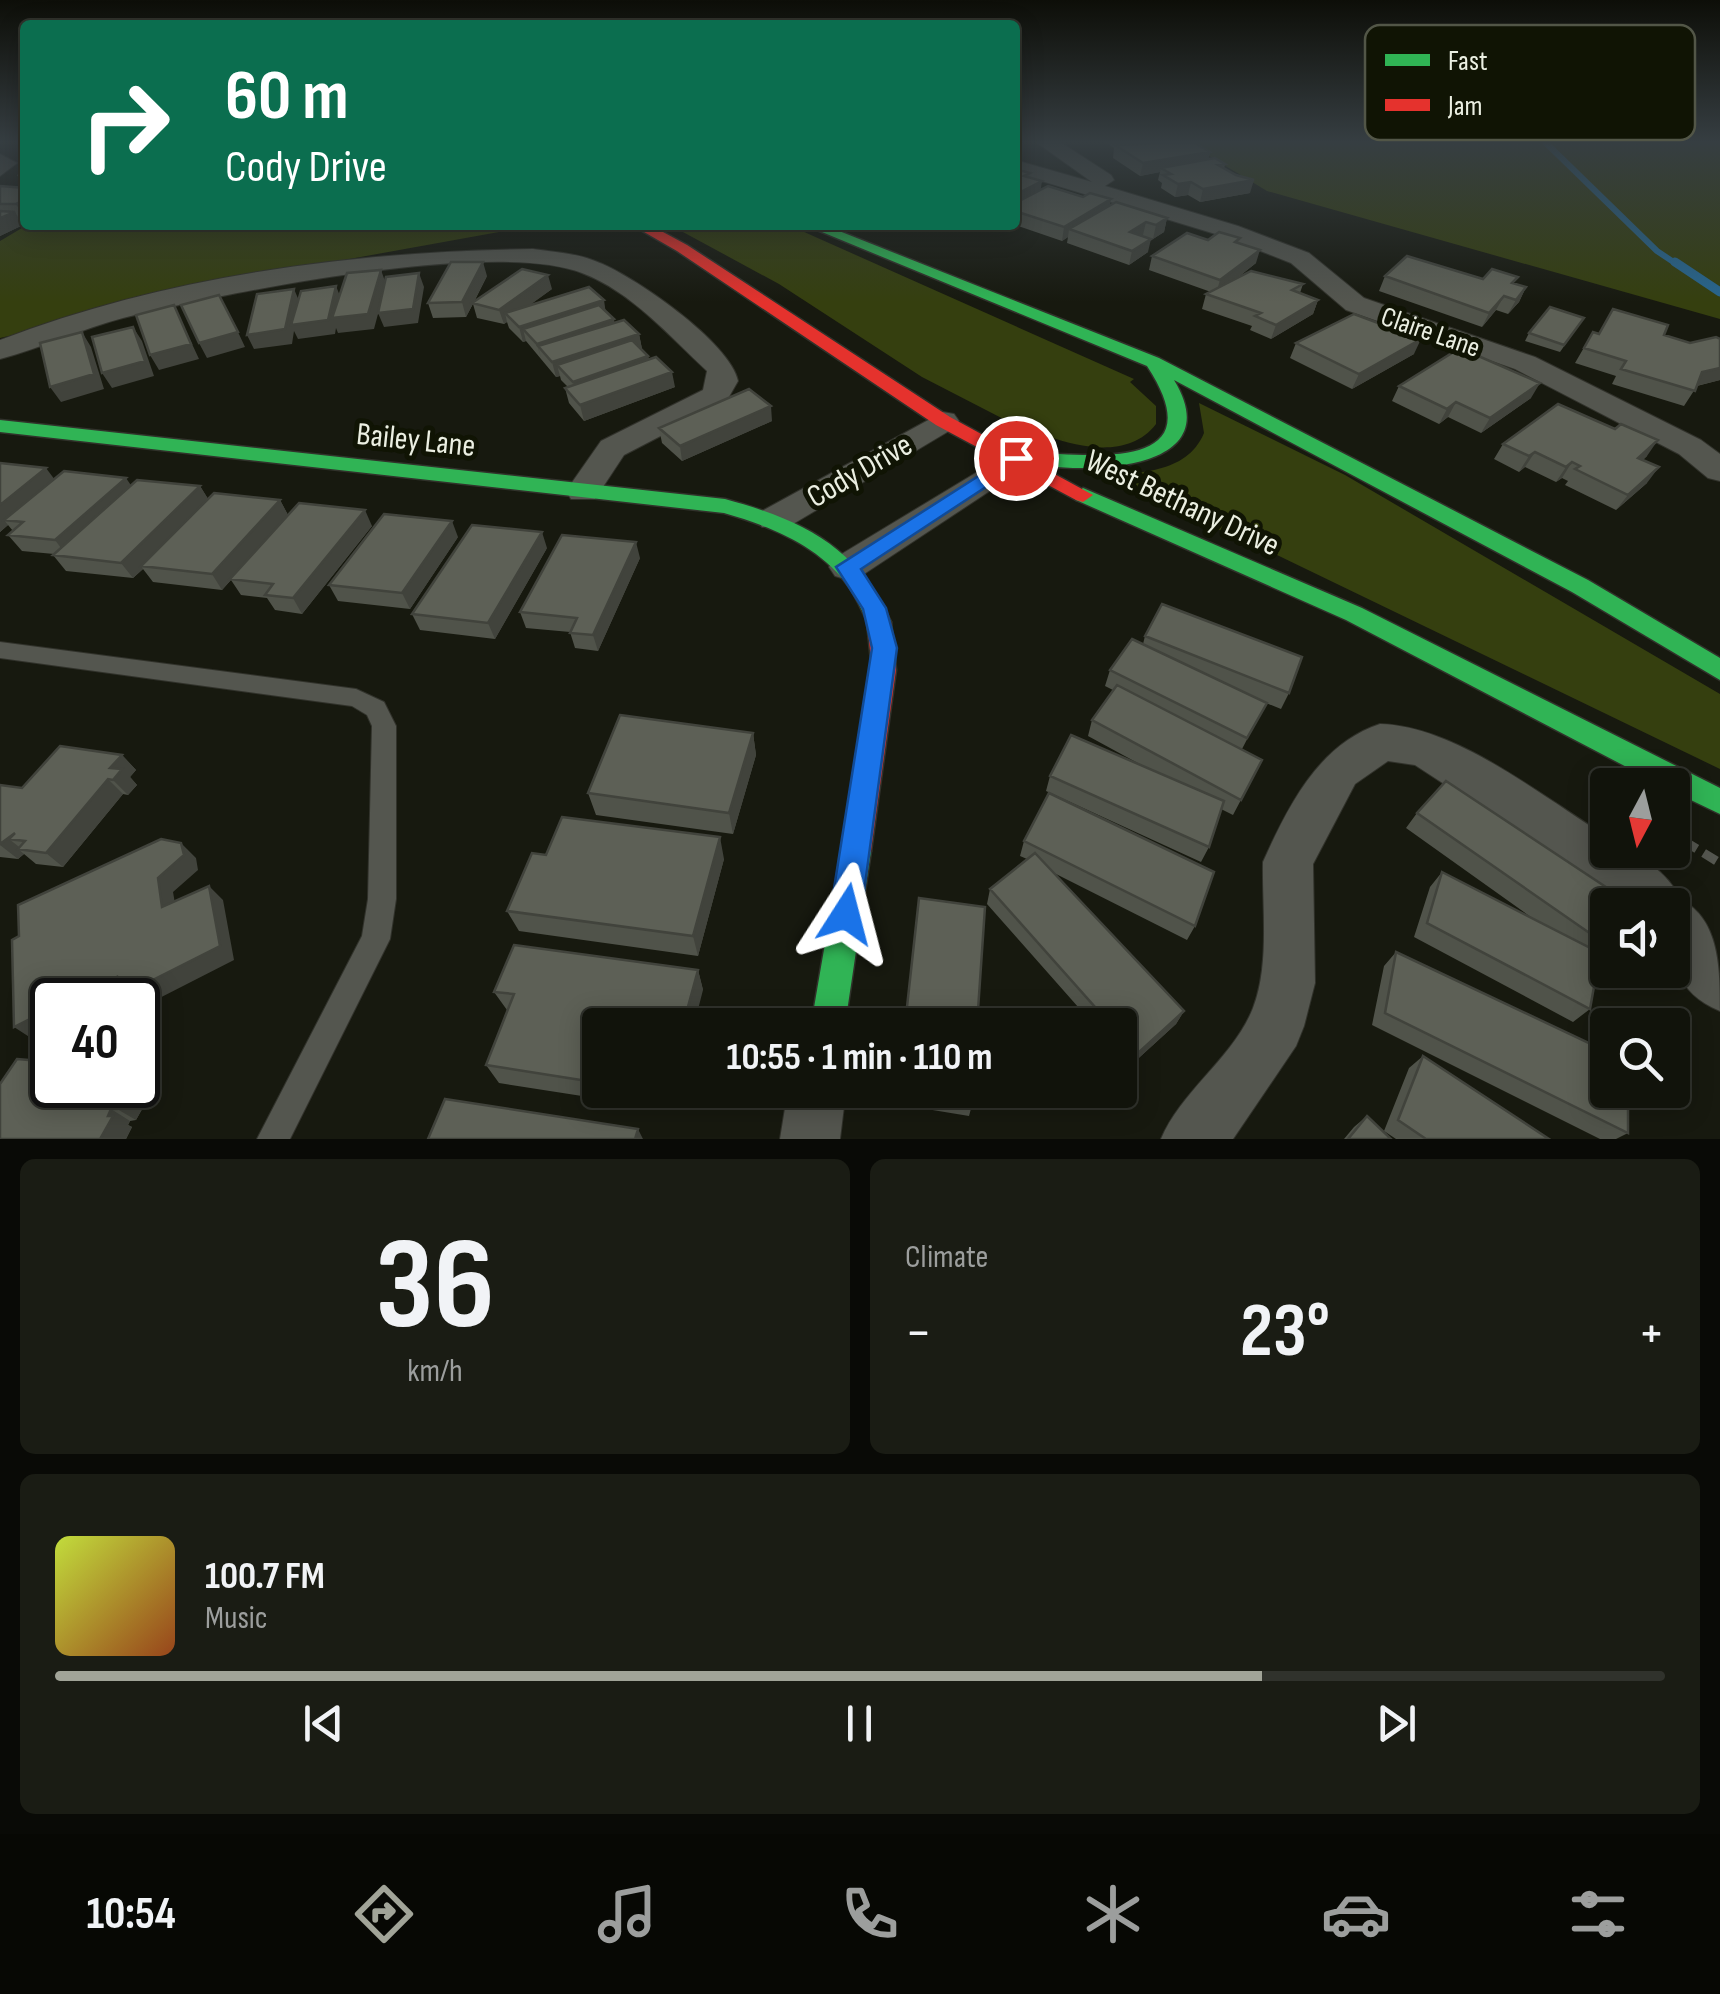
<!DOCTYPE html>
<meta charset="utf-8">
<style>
body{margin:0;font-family:"Sofia Sans Condensed",sans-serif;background:#1a1c14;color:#f1f3f6;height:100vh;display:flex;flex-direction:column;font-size:38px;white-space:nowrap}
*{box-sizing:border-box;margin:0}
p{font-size:32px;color:#9c9e9d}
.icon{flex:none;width:55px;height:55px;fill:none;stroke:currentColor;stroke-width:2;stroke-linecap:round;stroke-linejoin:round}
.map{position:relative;height:1139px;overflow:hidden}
.drawer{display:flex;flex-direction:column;gap:20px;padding:20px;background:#090a06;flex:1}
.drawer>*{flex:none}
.top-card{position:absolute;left:20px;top:20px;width:1000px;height:210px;border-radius:10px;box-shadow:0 5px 25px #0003,0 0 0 2px #30322c;background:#0b6e4f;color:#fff;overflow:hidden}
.needle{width:65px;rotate:187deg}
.tools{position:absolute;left:1590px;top:768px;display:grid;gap:20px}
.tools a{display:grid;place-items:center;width:100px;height:100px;border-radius:10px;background:#11130b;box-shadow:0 5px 25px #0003,0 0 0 2px #30322c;font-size:50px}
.speed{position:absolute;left:30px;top:978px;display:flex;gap:20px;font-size:50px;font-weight:700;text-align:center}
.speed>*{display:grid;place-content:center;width:130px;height:130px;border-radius:50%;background:#11130b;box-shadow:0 5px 25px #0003,0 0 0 2px #30322c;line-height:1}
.speed .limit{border:5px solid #111;border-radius:15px;background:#fff;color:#111}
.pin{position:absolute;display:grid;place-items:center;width:85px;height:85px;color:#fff;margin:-42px;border:5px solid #fff;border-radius:50%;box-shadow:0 2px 10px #0007}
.me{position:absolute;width:110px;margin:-55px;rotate:9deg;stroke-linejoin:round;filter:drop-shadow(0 0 8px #0008)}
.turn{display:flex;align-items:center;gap:35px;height:210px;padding:0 40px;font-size:45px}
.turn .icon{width:130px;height:130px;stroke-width:2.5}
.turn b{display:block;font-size:70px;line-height:85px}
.big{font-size:75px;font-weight:700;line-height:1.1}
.drawer .widget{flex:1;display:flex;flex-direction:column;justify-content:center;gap:15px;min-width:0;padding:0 35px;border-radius:15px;background:#1a1c14}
.drawer .dial{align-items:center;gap:0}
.dial b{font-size:130px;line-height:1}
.song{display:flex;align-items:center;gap:30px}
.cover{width:120px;height:120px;border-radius:15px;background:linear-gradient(135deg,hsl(70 70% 55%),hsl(20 70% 35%))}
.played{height:10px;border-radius:5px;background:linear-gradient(90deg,#a1a498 75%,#30322c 75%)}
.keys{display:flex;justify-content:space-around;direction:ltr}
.heat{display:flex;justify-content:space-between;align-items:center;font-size:55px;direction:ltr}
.drawer .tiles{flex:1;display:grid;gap:20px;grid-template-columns:1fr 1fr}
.widget:last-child{grid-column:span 2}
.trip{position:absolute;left:582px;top:1008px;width:555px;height:100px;border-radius:10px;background:#11130b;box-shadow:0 5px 25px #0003,0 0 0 2px #30322c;font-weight:700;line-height:100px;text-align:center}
.menu{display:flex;height:160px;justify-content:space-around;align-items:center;background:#070804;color:#9c9e9d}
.menu .icon{width:70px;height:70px}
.menu .current{color:#a1a498}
.menu b{font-size:45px;color:#f1f3f6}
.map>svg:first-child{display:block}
.green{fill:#353f0f}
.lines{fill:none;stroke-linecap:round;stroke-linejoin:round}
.stream-far1{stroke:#28668e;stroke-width:6}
.stream{stroke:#28668e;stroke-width:9}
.lane-casing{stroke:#31322b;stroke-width:2}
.street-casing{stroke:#31322b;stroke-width:2}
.fast-casing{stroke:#31322b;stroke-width:3}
.jam-casing{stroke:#31322b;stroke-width:3}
.path-far1{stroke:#54564f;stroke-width:8;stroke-dasharray:11 6;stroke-linecap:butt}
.path{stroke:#54564f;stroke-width:9;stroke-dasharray:15 8;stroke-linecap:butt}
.lane{fill:#54564f;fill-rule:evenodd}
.street{fill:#54564f;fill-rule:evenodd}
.fast{fill:#30b455;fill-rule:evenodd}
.jam{fill:#e5322d;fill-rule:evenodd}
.wall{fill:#50534a}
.shaded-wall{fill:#41433c}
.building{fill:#5d6056;stroke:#41433c;stroke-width:2.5}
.route{fill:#1a73e8;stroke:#114b97;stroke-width:2.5}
.labels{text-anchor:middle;stroke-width:10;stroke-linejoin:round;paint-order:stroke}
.far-street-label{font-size:28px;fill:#ebefe2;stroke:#101404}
.street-label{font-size:32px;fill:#ebefe2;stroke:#101404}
.key{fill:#101404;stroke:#525647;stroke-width:2.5}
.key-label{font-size:28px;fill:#ebefe2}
</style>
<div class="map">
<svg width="1720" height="1139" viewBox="0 0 1720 1139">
<rect width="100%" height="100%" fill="#17190f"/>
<path class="green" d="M1186 142H1720V319L1267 191Z
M27 225H538L344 260 0 338V241Z
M670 225H783L802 231 1134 379 1130 382 1156 406V424C1131 457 1084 449 1050 437L1046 441 922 377 779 284Z
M1199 403 1345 475 1720 694V769L1277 555 1102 479C1136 470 1186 476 1204 433Z"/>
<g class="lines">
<path class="stream-far1" d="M1545 142 1657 251 1678 265"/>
<path class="stream" d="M1675 262 1720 292"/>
<g class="lane-casing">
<path id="lane" d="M0 642 356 689 384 702 396 726V899L390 939 290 1139H257L362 936 368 899 372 726 367 715 352 706 0 658Z"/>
</g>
<g class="street-casing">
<path id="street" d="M1036 142H1060L1111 175 1114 180 1105 186 1238 226 1309 253 1364 298 1535 357 1701 440 1720 454V481L1708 478 1679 454 1515 369 1346 310 1291 263 1222 236 1015 173V160L1092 182Z
M0 154 17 163 0 176Z
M533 249C553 252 576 253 595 261 632 274 731 343 738 381L726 402 624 455 595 499H571L566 491 601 441 703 390 707 371C669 336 632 292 582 273 493 238 220 294 123 318 81 329 42 348 0 359V340C166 276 356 251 533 249Z
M943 412 954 414 959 421 954 428 788 527H762L757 519 762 511Z
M1017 448 1029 451 1033 458 1029 465 861 576 848 580 835 576 829 567 835 558Z
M1380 724C1457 726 1542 797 1608 837V850C1638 850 1668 872 1681 900 1720 919 1720 971 1720 1011 1669 990 1672 952 1672 905H1621L1603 888 1415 765 1388 761 1355 784 1313 864 1315 983 1304 1026 1296 1046 1233 1139H1161C1181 1091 1234 1057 1253 1008 1270 964 1262 908 1263 862 1288 806 1319 744 1380 724Z
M788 1090H846L840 1139H780Z"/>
</g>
<g class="fast-casing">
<path id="fast" d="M805 225H824L1159 358 1588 580 1720 658V680L1572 592 1174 380C1232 475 1077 475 1021 462L1018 458 1028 452C1096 456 1216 471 1147 366Z
M0 420 725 499C802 520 857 546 891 622L887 628H871C863 614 858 600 849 587 820 546 770 526 724 513L0 432Z
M1083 488 1362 608 1720 788V814L1672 791V785H1661L1346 620 1076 500 1073 495Z
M856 838 866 842 871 851 845 1025H811L841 851 846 842Z"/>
</g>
<g class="jam-casing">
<path id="jam" d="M632 225H650L687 245 950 417 1093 495 1083 502 1076 500 936 425 677 251Z
M879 613 887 616 891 622 896 670 871 851 866 860 856 864 846 860 841 851 872 670 867 622 871 616Z"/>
</g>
<path class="path-far1" d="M1674 835 1688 844"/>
<path class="path" d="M1684 841 1720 863"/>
<use href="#lane" class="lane"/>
<use href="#street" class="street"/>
<use href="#fast" class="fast"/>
<use href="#jam" class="jam"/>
</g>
<path class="wall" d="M1106 142H1149L1135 145 1149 144V142H1193L1210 152 1208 160 1225 164 1224 169 1250 193 1200 202 1188 195 1175 197 1161 188 1162 183 1158 180 1160 172 1140 176 1113 158 1114 148Z
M1015 169 1030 173 1029 177 1040 190 1167 218 1164 232 1153 239 1142 236 1148 252 1129 265 1067 243 1068 237 1062 241 1015 225Z
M25 170V187L17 175Z
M0 186 25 188V217H18L23 225 0 236Z
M1240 238 1239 243 1256 263 1236 279 1303 284 1300 293 1318 300 1313 314 1271 339 1250 330 1252 326 1202 309 1206 294 1211 292 1149 270 1152 256 1208 240Z
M487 276 474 302 552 289 529 305 606 312 614 319V323L639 334 642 349 648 356 649 359 675 387 584 421 569 403 565 388 568 387 561 380 560 376 556 377 526 341 523 342 509 328 507 322 504 324 477 318 473 304 466 317 433 318 428 303Z
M1385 276 1483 279 1526 287 1519 302 1508 314 1496 310 1482 327 1379 291Z
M1584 318 1560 352 1525 341 1529 333Z
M1593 332 1599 333 1664 335 1690 343 1720 339V380L1697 386 1684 406 1612 384 1616 376 1575 363Z
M1296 343 1414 354 1352 389 1290 358Z
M1399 386 1531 398 1481 433 1448 417 1439 424 1392 401Z
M772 421 682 461 662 443 659 428Z
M1503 444 1647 456 1643 460 1647 483 1616 510 1565 485 1568 481 1562 478 1556 482 1525 467 1519 472 1494 459Z
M0 463 54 479 131 485 200 486 208 499 280 500 288 515 372 526 302 614 275 610 267 598 241 595 231 580 222 590 153 582 143 569 133 578 66 571 53 555 54 554 22 551 8 535 13 531 8 525 0 532Z
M458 537 410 609 338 601 329 585Z
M547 548 495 639 420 630 412 614Z
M640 558 598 651 575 648 570 632 526 628 520 612Z
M1145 636 1289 693 1281 709 1266 703 1242 749 1262 760 1233 815 1221 809 1209 847 1201 862 1046 791 1050 776 1145 767 1088 736 1092 720 1113 690 1105 686 1110 670 1143 644Z
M753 733 756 755 733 834 596 815 588 793Z
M122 755 136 770 130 777 137 785 128 795 123 794 63 867 36 864 24 854 18 859 0 857V785L22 788Z
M1417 813 1601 941 1591 948 1590 1009 1573 1022 1414 937 1430 887 1442 872 1535 920 1406 828Z
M1024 841 1195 926 1187 940 1054 873 1184 1011 1176 1024 1130 1066 1120 1055V1025H1094L987 904 990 889 1027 859 1020 856Z
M546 855 724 859 698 956 519 931 507 911Z
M1396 952 1628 1133 1616 1139H1600L1372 1025 1384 966Z
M698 970 703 990 600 1025V1090H677L672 1110 499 1083 486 1065 507 1010 494 992Z
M1423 1056 1549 1139H1396L1384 1131 1409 1068Z
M138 1071 152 1080 144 1092 150 1095 136 1120 130 1121 128 1125 132 1127 126 1139H0L138 1085Z
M898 1090 972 1105 969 1116 896 1104Z
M1367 1116 1391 1139H1344L1354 1127Z"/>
<path class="shaded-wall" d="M1116 142H1149L1118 147 1115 146Z
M1210 152 1207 165 1161 168 1160 172 1140 176 1143 163Z
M1254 180 1250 193 1200 202 1203 189Z
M1042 181 1040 194 1015 208V195Z
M1191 182 1188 195 1175 197 1178 184Z
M1111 199 1109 213 1069 229 1068 237 1062 241 1064 227Z
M25 200V217H24L16 204Z
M15 212 23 225 0 236V218Z
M1167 218 1164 232 1153 239 1156 225Z
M1146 222 1143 235 1127 245 1130 232Z
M1151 239 1148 252 1129 265 1132 251Z
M1260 250 1256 263 1216 294 1220 280Z
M483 262 487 276 466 317 462 302Z
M381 270 386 284 374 329 338 333 336 328 335 334 298 339 294 331 292 344 254 349 247 335 294 289 300 303 336 286 342 301Z
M419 273 424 287 418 323 384 327 378 313Z
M548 275 552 289 511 319 505 313 507 322 504 324 499 310Z
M1526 287 1519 302 1508 314 1516 300Z
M1504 296 1496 310 1482 327 1489 313Z
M604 300 606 314 523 329 526 341 523 342 519 327Z
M1318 300 1313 314 1271 339 1276 325Z
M174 305 199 359 159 370 150 355Z
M614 319 616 334 538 346 541 358 537 344Z
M133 327 142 341 154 376 112 388 102 373Z
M82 332 91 347 104 389 61 402 50 387Z
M238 332 245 347 207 358 199 343Z
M639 334 642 349 557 365 560 376 556 377 552 362Z
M1421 339 1414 354 1352 389 1359 374Z
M648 356 651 371 577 397 573 382Z
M1720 368V380L1692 387 1702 372Z
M672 372 675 387 584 421 580 405Z
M1540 383 1531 398 1481 433 1490 418Z
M1456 402 1448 417 1439 424 1447 409Z
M771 406 772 421 682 461 680 446Z
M1658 440 1647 456 1627 473 1638 458Z
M1535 452 1525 467 1519 472 1529 456Z
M1572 462 1562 478 1556 482 1566 467Z
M1659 467 1647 483 1616 510 1628 495Z
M46 468 58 484 4 520 8 525 0 532V505Z
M126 478 137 494 67 556 55 540Z
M200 486 210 502 141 566 143 569 133 578 121 563Z
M280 500 288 515 222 590 212 574Z
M365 510 372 526 302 614 293 598Z
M452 521 458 537 410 609 402 593Z
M542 532 547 548 495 639 488 623Z
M636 542 640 558 598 651 593 635Z
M753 733 756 755 733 834 729 813Z
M122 755 136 770 130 777 137 785 128 795 113 780 110 768Z
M108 779 123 794 63 867 46 853Z
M15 833 25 841 9 839 23 850 18 849 24 854 18 859 0 845Z
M720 837 724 859 698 956 693 936Z
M181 843 196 858 198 870 173 892 178 921 162 907 158 878Z
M209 886 223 900 234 960 138 1009V1000H123L119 997 114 1000H69Z
M698 970 703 990 694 1025H683Z
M52 1008V1031L34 1040 14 1027Z
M1184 1011 1176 1024 1130 1066 1137 1054Z
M138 1071 152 1080 144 1092 150 1095 136 1120 117 1109 128 1085H138Z
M666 1090H677L672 1110 665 1094Z
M111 1109 130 1121 128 1125 132 1127 126 1139H100Z
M638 1129 643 1139H635Z"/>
<path class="building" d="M1161 142H1193L1210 152 1143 163 1115 145 1162 143Z
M1215 158 1225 164 1218 165 1236 175 1254 180 1203 189 1191 182 1178 184 1163 175 1171 174 1161 168Z
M1015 169 1030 173 1024 176 1042 181 1015 195Z
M0 186 25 188V200L16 204H0Z
M1048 186 1083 197 1090 193 1111 199 1064 227 1015 211V203Z
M1116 202 1167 218 1156 225 1146 222 1130 232 1151 239 1132 251 1069 229Z
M0 211 15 212 0 218Z
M1219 232 1240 238 1235 242 1260 250 1220 280 1152 256 1187 233 1208 240Z
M1407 256 1483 279 1492 269 1518 277 1512 283 1526 287 1516 300 1504 296 1489 313 1385 276Z
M451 262H483L462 302 428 303Z
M522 269 548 275 499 310 472 303Z
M381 270 368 314 332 318 347 273Z
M1251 271 1303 284 1292 290 1318 300 1276 325 1255 316 1261 313 1206 294Z
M419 273 413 309 378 313 386 277Z
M336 286 328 320 291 325 301 291Z
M589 287 604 300 519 327 505 313Z
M294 289 285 329 247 335 257 294Z
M219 295 238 332 199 343 181 305Z
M174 305 191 344 150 355 136 315Z
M599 305 614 319 537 344 523 329Z
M1550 307 1584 318 1564 345 1529 333Z
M1613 309 1668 325 1664 335 1690 343 1716 337 1720 339V368L1702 372 1695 391 1621 369 1626 361 1584 348 1593 332 1599 334Z
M1354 314 1421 339 1359 374 1296 343Z
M624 320 639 334 552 362 538 346Z
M133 327 145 361 102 373 92 337Z
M82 332 94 374 50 387 40 343Z
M632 340 648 356 573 382 557 365Z
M1460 348 1540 383 1490 418 1456 402 1447 409 1399 386Z
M656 357 672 372 580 405 565 388Z
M749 389 771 406 680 446 659 428Z
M1558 404 1615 429 1621 424 1658 440 1638 458 1659 467 1628 495 1575 469 1580 466 1572 462 1566 467 1535 452 1529 456 1503 444Z
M0 463 46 468 0 505Z
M64 471 126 478 55 540 8 535 23 522 4 520Z
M137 480 200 486 121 563 53 555Z
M214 493 280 500 212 574 141 566Z
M299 503 365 510 293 598 265 595 273 584 230 579Z
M384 514 452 521 402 593 329 585Z
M472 525 542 532 488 623 412 614Z
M562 535 636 542 593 635 570 633 577 618 520 612Z
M1162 604 1302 657 1289 693 1145 636Z
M1132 639 1267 703 1247 738 1110 670Z
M1117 685 1262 760 1241 800 1092 720Z
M620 715 753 733 729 813 588 793Z
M1071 735 1224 801 1209 847 1050 776Z
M60 746 122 755 110 768 122 769 113 780 108 779 46 853 18 849 25 841 9 839 15 833 0 844V785L22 788Z
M1446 781 1627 901 1624 905H1608V930L1601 941 1417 813Z
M1049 793 1214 872 1195 926 1024 841Z
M562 817 720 837 693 936 507 911 532 853 546 855Z
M161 839 181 843 184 855 158 878 162 907 209 886 220 946 119 997 117 977 69 1000H52V1008L14 1027 12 940 19 936 18 905Z
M1035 853 1184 1011 1137 1054 1120 1035V1025H1111L990 889Z
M1442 872 1600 953 1590 1009 1427 923Z
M919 898 985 907 977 1025H905Z
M514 945 698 970 683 1025H600V1083L486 1065 514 994 494 992Z
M1396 952 1608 1052V1090H1628V1133L1385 1013Z
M1423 1056 1549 1139H1426L1398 1120Z
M17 1059 52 1062V1085H131L117 1109H111L108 1116H113L100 1139H0V1084Z
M642 1090H666L665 1094Z
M898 1090H973L972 1105 897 1093Z
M445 1099 638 1129 635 1139H428Z
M1367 1116 1391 1139H1348Z"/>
<linearGradient id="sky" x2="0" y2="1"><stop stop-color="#0d0e08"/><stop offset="0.47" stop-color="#363e42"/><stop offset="1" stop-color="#363e42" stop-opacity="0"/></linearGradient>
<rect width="1720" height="302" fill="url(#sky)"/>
<path class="route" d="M1016 452 1024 453V462L861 569 886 608 897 648 861 914 857 925 846 930 834 925 830 914 872 648 863 609 836 567Z"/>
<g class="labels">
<g class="far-street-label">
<text transform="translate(1431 331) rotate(19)" y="10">Claire Lane</text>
</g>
<g class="street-label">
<text transform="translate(416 439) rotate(6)" y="11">Bailey Lane</text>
<text transform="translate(859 470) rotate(-30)" y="11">Cody Drive</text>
<text transform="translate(1183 502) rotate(25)" y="11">West Bethany Drive</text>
</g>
</g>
<rect x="1365" y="25" width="330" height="115" rx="15" class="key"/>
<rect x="1385" y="54" width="45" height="12" fill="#30b455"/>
<rect x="1385" y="99" width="45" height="12" fill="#e5322d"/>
<g class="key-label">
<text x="1448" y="70">Fast</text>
<text x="1448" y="115">Jam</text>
</g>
</svg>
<div class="tools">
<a><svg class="needle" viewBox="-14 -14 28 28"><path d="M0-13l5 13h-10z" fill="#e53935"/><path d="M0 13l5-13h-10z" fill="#9c9e9d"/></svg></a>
<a><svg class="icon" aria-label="sound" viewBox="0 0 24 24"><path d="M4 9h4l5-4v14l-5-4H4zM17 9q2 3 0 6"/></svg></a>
<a><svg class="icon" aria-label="search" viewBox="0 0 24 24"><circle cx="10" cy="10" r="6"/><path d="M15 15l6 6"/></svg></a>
</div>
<div class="speed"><div class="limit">40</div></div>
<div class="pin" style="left:1016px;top:458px;background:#d93025"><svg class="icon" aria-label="arrive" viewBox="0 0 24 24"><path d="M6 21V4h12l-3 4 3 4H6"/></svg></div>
<svg class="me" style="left:846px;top:914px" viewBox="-20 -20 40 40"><path d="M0-17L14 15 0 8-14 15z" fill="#1a73e8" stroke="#fff" stroke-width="4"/></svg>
<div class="trip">10:55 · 1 min · 110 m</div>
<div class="top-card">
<div class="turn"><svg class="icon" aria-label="right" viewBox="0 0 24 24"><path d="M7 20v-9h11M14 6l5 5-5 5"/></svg><div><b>60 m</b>Cody Drive</div></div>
</div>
</div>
<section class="drawer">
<div class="tiles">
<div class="widget dial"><b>36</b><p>km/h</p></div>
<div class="widget"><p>Climate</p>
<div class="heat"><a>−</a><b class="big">23°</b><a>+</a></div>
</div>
<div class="widget">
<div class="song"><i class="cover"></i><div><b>100.7 FM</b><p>Music</p></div></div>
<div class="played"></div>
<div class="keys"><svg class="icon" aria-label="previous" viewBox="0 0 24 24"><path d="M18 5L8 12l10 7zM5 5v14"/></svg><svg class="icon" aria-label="pause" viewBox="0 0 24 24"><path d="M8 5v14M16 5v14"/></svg><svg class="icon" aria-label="next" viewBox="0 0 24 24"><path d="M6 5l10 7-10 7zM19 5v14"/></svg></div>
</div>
</div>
</section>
<nav class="menu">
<b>10:54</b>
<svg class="icon current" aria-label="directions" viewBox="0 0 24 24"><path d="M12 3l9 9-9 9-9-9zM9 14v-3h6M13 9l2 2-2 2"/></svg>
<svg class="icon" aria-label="music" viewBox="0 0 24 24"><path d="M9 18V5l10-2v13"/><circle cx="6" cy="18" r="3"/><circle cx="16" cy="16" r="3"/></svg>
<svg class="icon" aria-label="phone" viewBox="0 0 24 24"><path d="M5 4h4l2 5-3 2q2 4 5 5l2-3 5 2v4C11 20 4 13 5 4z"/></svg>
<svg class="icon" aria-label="climate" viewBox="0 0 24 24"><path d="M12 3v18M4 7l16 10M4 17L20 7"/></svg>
<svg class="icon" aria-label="car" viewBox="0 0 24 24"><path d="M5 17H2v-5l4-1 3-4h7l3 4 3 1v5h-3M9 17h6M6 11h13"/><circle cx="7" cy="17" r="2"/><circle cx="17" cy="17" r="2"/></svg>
<svg class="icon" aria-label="filters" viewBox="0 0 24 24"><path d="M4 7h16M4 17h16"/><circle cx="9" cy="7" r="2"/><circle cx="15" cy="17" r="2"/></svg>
</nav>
